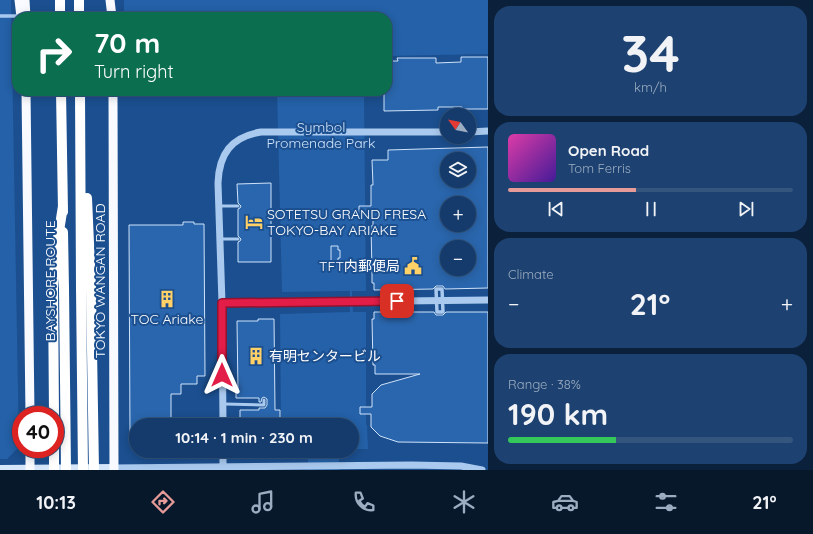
<!DOCTYPE html>
<meta charset="utf-8">
<style>
body{margin:0;font-family:Quicksand,"Noto Sans JP",sans-serif;background:#1d4271;color:#f1f3f6;height:100vh;display:flex;flex-direction:column;font-size:15px;white-space:nowrap}
*{box-sizing:border-box;margin:0}
p{font-size:13px;color:#9dadc1}
.icon{flex:none;width:22px;height:22px;fill:none;stroke:currentColor;stroke-width:2;stroke-linecap:round;stroke-linejoin:round}
.map{position:relative;flex:1;overflow:hidden}
.drawer{display:flex;flex-direction:column;gap:6px;padding:6px;background:#0b203b;width:325px}
.drawer>*{flex:none}
.banner{position:absolute;left:12px;top:12px;width:380px;height:84px;border-radius:16px;box-shadow:0 2px 10px #0003,0 0 0 1px #33557e;background:#0b6e4f;color:#fff;overflow:hidden}
.needle{width:26px;rotate:303deg}
.tools{position:absolute;left:440px;top:108px;display:grid;gap:8px}
.tools a{display:grid;place-items:center;width:36px;height:36px;border-radius:50%;background:#143b6b;box-shadow:0 2px 10px #0003,0 0 0 1px #33557e;font-size:20px}
.speed{position:absolute;left:12px;top:406px;display:flex;gap:8px;font-size:20px;font-weight:700;text-align:center}
.speed>*{display:grid;place-content:center;width:52px;height:52px;border-radius:50%;background:#143b6b;box-shadow:0 2px 10px #0003,0 0 0 1px #33557e;line-height:1}
.speed .limit{border:6px solid #d22;background:#fff;color:#111}
.pin{position:absolute;display:grid;place-items:center;width:34px;height:34px;color:#fff;margin:-17px;border-radius:8px;box-shadow:0 2px 6px #0006}
.me{position:absolute;width:44px;margin:-22px;rotate:0deg;stroke-linejoin:round;filter:drop-shadow(0 0 3px #0008)}
.turn{display:flex;align-items:center;gap:14px;height:84px;padding:0 16px;font-size:18px}
.turn .icon{width:52px;height:52px;stroke-width:2.5}
.turn b{display:block;font-size:28px;line-height:34px}
.big{font-size:30px;font-weight:700;line-height:1.1}
.drawer .widget{flex:1;display:flex;flex-direction:column;justify-content:center;gap:6px;min-width:0;padding:0 14px;border-radius:16px;background:#1d4271}
.drawer .dial{align-items:center;gap:0}
.dial b{font-size:52px;line-height:1}
.song{display:flex;align-items:center;gap:12px}
.cover{width:48px;height:48px;border-radius:6px;background:linear-gradient(135deg,hsl(320 70% 55%),hsl(260 70% 35%))}
.played{height:4px;border-radius:2px;background:linear-gradient(90deg,#e69b98 45%,#33557e 45%)}
.keys{display:flex;justify-content:space-around;direction:ltr}
.heat{display:flex;justify-content:space-between;align-items:center;font-size:22px;direction:ltr}
.charge{height:6px;border-radius:3px;background:linear-gradient(90deg,#34c759 38%,#33557e 0)}
.trip{position:absolute;left:129px;top:418px;width:230px;height:40px;border-radius:20px;background:#143b6b;box-shadow:0 2px 10px #0003,0 0 0 1px #33557e;font-weight:700;line-height:40px;text-align:center}
.dock{display:flex;height:64px;justify-content:space-around;align-items:center;background:#08182b;color:#9dadc1}
.dock .icon{width:28px;height:28px}
.dock .on{color:#e69b98}
.dock b{font-size:18px;color:#f1f3f6}
main{display:flex;flex:1;min-height:0}
.map>svg:first-child{display:block}
.green{fill:#2461a8}
.building{fill:#2a66ad;stroke:#cfe3fa;fill-rule:evenodd}
.lines{fill:none;stroke-linecap:round;stroke-linejoin:round}
.service{stroke:#a9c9ee;stroke-width:3}
.pedestrian{stroke:#a9c9ee;stroke-width:3.5}
.tertiary{stroke:#a9c9ee;stroke-width:7}
.secondary{stroke:#d6e6fa;stroke-width:8}
.trunk{stroke:#f8faff;stroke-width:9}
.motorway{stroke:#fff;stroke-width:10}
.pedestrian-bridge{stroke:#a9c9ee;stroke-width:3.5}
.motorway-bridge{stroke:#fff;stroke-width:10}
.route-casing{stroke:#92132f;stroke-width:10}
.route{stroke:#e11d48;stroke-width:7}
.labels{text-anchor:middle;stroke-width:4;stroke-linejoin:round;paint-order:stroke}
.park-label{font-size:14px;fill:#cfe3fa;stroke:#1b4f8f}
.poi-label{font-size:14px;fill:#fff;stroke:#1b4f8f;text-anchor:start}
.street-label{font-size:14px;fill:#fff;stroke:#1b4f8f}
</style>
<main>
<div class="map">
<svg width="488" height="470" viewBox="0 0 488 470">
<rect width="100%" height="100%" fill="#1b4f8f"/>
<path class="green" d="M0 0H11L19 447 7 459H0Z
M124 0H488V54L387 56V17H124Z
M277 91H364L366 291H352L353 312H366V425H367L368 449H352V425H281L280 314 350 312V291L282 292Z
M308 451H339V470H308Z"/>
<path class="building" d="M461 57H488V109H462V107H438V110L384 111V91H387V67L393 61H398L397 58H436V63L461 62Z
M488 147V288L445 289 443 286H436L433 289 374 290V283H372V272L371 226H373V214H371V212L359 213V206H371V185H373L372 160H388V150ZM447 159H469V181H447ZM447 203H469V225H447ZM447 247H469V269H447Z
M271 183V262H238V242L240 241 241 239 238 236V209L240 208 241 206 238 203 237 184Z
M183 222H194V224H204L205 376H197V384H181V394H171V425H136V437H130L129 225H183Z
M331 246H338V250H340V258H338V262H331Z
M374 312H434L436 315H443L446 312H488V443L398 442 380 436 371 427V414H360V407H372V394L381 385 420 374H375V365H373L372 319H374Z
M258 319H274L275 410H280V425H240V410H259V408H265L267 405V399L264 397 262 398 261 402H259V398H236V391H238L237 321H258Z"/>
<g class="lines">
<path class="service" d="M219 206H238
M220 239H238
M224 404 264 405V400"/>
<path class="pedestrian" d="M436 289H442L443 312H437Z"/>
<path class="tertiary" d="M469 132 488 131
M222 303 488 300
M223 425 222 303 218 183C219 154 231 137 261 132H447
M223 451V470
M114 468 412 465 461 466 482 470"/>
<path class="secondary" d="M0 469 114 468"/>
<path class="trunk" d="M19 0 21 17
M25 0 26 17
M110 0 112 17
M26 91 30 415
M113 91 114 470
M30 449V470"/>
<path class="motorway" d="M60 0V17
M79 0V17
M61 91 63 212
M80 91 81 288
M87 198 91 288
M63 232 64 288
M54 415 53 289 56 250 63 206"/>
<path class="pedestrian-bridge" d="M0 16H153"/>
<path class="motorway-bridge" d="M64 288 66 470
M81 288 83 470
M91 288 94 470
M54 449V470"/>
</g>
<g class="lines">
<g class="route-casing">
<path id="route" d="M222 375V303L397 301"/>
</g>
<use href="#route" class="route"/>
</g>
<defs>
<g id="hotel-bare" transform="scale(1.38)"><path d="M-6-4.5h1.5V1H6V5H4.5V3h-9V5H-6ZM-4 0a1.8 1.8 0 1 1 3.6 0ZM.5 0V-2.5h3Q6-2.5 6 0Z" fill="#ffd166" stroke="#1b4f8f" stroke-width="2.5" paint-order="stroke"/></g>
<g id="civic-bare" transform="scale(1.38)"><path d="M-.6-6.5H3V-4.5H.6V-3L4-1V1h2V6H-6V1h2V-1L-.6-3ZM-1.2 2.5V6h2.4V2.5Z" fill="#ffd166" stroke="#1b4f8f" stroke-width="2.5" paint-order="stroke"/></g>
<g id="building-bare" transform="scale(1.38)"><path d="M-4-6H4V6H1V3H-1V6H-4ZM-2.5-4.3h1.7v1.8h-1.7ZM.8-4.3h1.7v1.8H.8ZM-2.5-1h1.7V.8h-1.7ZM.8-1h1.7V.8H.8Z" fill="#ffd166" stroke="#1b4f8f" stroke-width="2.5" paint-order="stroke"/></g>
</defs>
<g fill-rule="evenodd">
<use href="#hotel-bare" x="254" y="222"/>
<use href="#civic-bare" x="413" y="266"/>
<use href="#building-bare" x="167" y="299"/>
<use href="#building-bare" x="256" y="356"/>
</g>
<g class="labels">
<g class="park-label">
<text x="321" y="132">Symbol<tspan x="321" dy="16">Promenade Park</tspan></text>
</g>
<g class="poi-label">
<text x="267" y="219">SOTETSU GRAND FRESA<tspan x="267" dy="16">TOKYO-BAY ARIAKE</tspan></text>
<text x="400" y="271" text-anchor="end">TFT内郵便局</text>
<text x="167" y="324" text-anchor="middle">TOC Ariake</text>
<text x="269" y="361">有明センタービル</text>
</g>
<g class="street-label">
<text transform="translate(50 281) rotate(-90)" y="5">BAYSHORE ROUTE</text>
<text transform="translate(100 281) rotate(-90)" y="5">TOKYO WANGAN ROAD</text>
</g>
</g>
</svg>
<div class="tools">
<a><svg class="needle" viewBox="-14 -14 28 28"><path d="M0-13l5 13h-10z" fill="#e53935"/><path d="M0 13l5-13h-10z" fill="#9dadc1"/></svg></a>
<a><svg class="icon" aria-label="layers" viewBox="0 0 24 24"><path d="M12 4l9 5-9 5-9-5zM3 14l9 5 9-5"/></svg></a>
<a>+</a>
<a>−</a>
</div>
<div class="speed"><div class="limit">40</div></div>
<div class="pin" style="left:397px;top:301px;background:#d93025"><svg class="icon" aria-label="arrive" viewBox="0 0 24 24"><path d="M6 21V4h12l-3 4 3 4H6"/></svg></div>
<svg class="me" style="left:222px;top:375px" viewBox="-20 -20 40 40"><path d="M0-17L14 15 0 8-14 15z" fill="#e11d48" stroke="#fff" stroke-width="4"/></svg>
<div class="trip">10:14 · 1 min · 230 m</div>
<div class="banner">
<div class="turn"><svg class="icon" aria-label="right" viewBox="0 0 24 24"><path d="M7 20v-9h11M14 6l5 5-5 5"/></svg><div><b>70 m</b>Turn right</div></div>
</div>
</div>
<section class="drawer">
<div class="widget dial"><b>34</b><p>km/h</p></div>
<div class="widget">
<div class="song"><i class="cover"></i><div><b>Open Road</b><p>Tom Ferris</p></div></div>
<div class="played"></div>
<div class="keys"><svg class="icon" aria-label="previous" viewBox="0 0 24 24"><path d="M18 5L8 12l10 7zM5 5v14"/></svg><svg class="icon" aria-label="pause" viewBox="0 0 24 24"><path d="M8 5v14M16 5v14"/></svg><svg class="icon" aria-label="next" viewBox="0 0 24 24"><path d="M6 5l10 7-10 7zM19 5v14"/></svg></div>
</div>
<div class="widget"><p>Climate</p>
<div class="heat"><a>−</a><b class="big">21°</b><a>+</a></div>
</div>
<div class="widget"><p>Range · 38%</p><b class="big">190 km</b><div class="charge"></div></div>
</section>
</main>
<nav class="dock">
<b>10:13</b>
<svg class="icon on" aria-label="directions" viewBox="0 0 24 24"><path d="M12 3l9 9-9 9-9-9zM9 14v-3h6M13 9l2 2-2 2"/></svg>
<svg class="icon" aria-label="music" viewBox="0 0 24 24"><path d="M9 18V5l10-2v13"/><circle cx="6" cy="18" r="3"/><circle cx="16" cy="16" r="3"/></svg>
<svg class="icon" aria-label="phone" viewBox="0 0 24 24"><path d="M5 4h4l2 5-3 2q2 4 5 5l2-3 5 2v4C11 20 4 13 5 4z"/></svg>
<svg class="icon" aria-label="climate" viewBox="0 0 24 24"><path d="M12 3v18M4 7l16 10M4 17L20 7"/></svg>
<svg class="icon" aria-label="car" viewBox="0 0 24 24"><path d="M5 17H2v-5l4-1 3-4h7l3 4 3 1v5h-3M9 17h6M6 11h13"/><circle cx="7" cy="17" r="2"/><circle cx="17" cy="17" r="2"/></svg>
<svg class="icon" aria-label="filters" viewBox="0 0 24 24"><path d="M4 7h16M4 17h16"/><circle cx="9" cy="7" r="2"/><circle cx="15" cy="17" r="2"/></svg>
<b>21°</b>
</nav>
